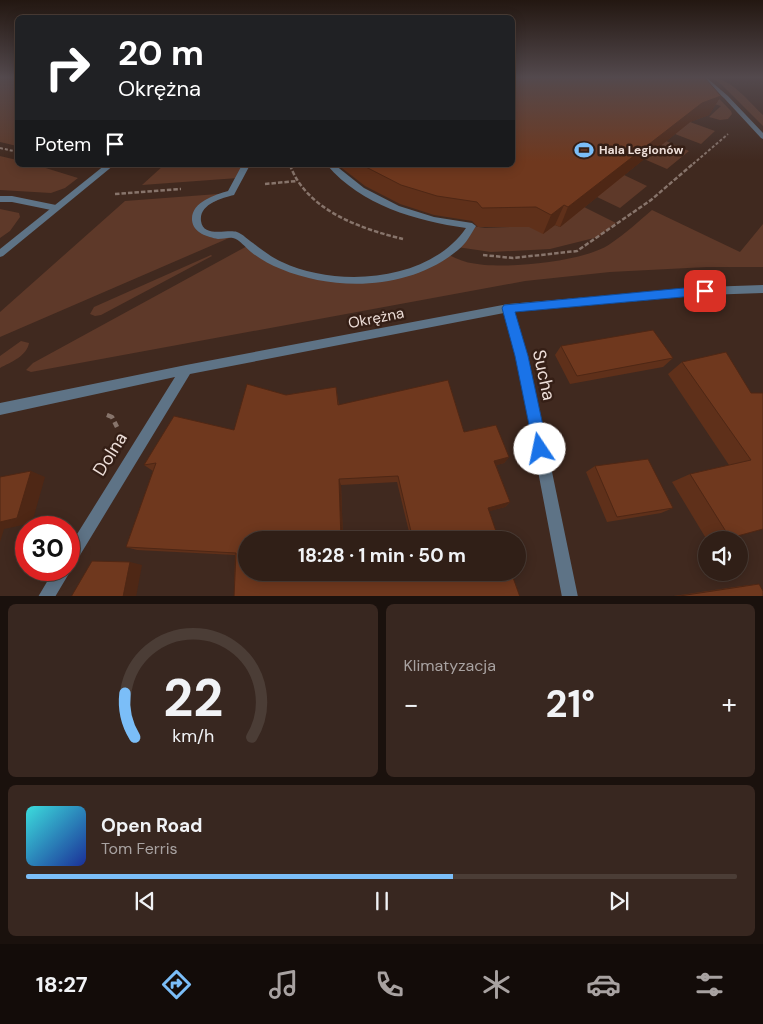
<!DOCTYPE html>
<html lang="pl">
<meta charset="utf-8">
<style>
body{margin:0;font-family:"DM Sans",sans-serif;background:#382720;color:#f1f3f6;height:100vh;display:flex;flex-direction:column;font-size:19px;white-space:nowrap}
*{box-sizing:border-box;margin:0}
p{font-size:16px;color:#a8a2a1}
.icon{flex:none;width:28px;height:28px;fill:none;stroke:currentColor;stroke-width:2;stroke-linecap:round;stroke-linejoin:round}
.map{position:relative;height:596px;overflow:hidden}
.sheet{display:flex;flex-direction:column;gap:8px;padding:8px;background:#1a110d;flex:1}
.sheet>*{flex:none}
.hud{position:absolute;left:15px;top:15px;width:500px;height:152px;border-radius:8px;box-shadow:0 2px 12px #0003,0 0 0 1px #4b3d36;background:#202124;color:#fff;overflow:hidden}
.fabs{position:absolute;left:698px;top:531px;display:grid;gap:10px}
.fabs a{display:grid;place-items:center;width:50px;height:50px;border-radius:50%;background:#301f17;box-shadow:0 2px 12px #0003,0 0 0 1px #4b3d36;font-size:25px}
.speed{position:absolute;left:15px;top:516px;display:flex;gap:10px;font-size:25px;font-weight:700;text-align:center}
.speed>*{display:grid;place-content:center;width:65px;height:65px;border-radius:50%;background:#301f17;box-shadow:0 2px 12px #0003,0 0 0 1px #4b3d36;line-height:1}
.speed .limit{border:8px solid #d22;background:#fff;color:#111}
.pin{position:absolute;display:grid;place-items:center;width:42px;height:42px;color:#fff;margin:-21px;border-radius:10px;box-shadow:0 2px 8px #0006}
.me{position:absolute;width:55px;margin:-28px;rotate:349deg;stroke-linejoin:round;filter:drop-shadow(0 0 4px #0008)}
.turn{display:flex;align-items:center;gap:18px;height:105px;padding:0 20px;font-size:22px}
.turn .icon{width:65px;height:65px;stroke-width:2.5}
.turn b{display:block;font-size:35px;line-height:42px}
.then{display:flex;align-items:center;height:48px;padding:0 20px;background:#0003;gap:10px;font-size:19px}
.big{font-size:38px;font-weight:700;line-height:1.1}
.sheet .card{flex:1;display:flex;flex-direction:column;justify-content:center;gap:8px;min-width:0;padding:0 18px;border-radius:8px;background:#382720}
.sheet .dial{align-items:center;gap:0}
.dial svg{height:130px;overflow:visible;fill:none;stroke:#4b3d36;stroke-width:7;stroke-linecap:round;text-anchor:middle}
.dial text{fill:#f1f3f6;stroke:none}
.song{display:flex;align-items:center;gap:15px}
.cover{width:60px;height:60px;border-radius:8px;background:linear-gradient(135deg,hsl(180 70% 55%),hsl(230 70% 35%))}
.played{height:5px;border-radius:2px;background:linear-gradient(90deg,#7bbef8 60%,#4b3d36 60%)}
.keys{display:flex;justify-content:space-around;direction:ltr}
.heat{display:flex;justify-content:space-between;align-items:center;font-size:28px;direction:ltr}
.sheet .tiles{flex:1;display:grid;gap:8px;grid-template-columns:1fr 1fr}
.card:last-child{grid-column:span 2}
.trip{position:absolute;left:238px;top:531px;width:288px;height:50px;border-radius:25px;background:#301f17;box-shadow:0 2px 12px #0003,0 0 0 1px #4b3d36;font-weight:700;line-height:50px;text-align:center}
.tabs{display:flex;height:80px;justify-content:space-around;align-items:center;background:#130c09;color:#a8a2a1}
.tabs .icon{width:35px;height:35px}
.tabs .on{color:#7bbef8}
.tabs b{font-size:22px;color:#f1f3f6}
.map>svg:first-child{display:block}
.green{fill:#5e3929}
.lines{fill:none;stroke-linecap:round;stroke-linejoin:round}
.path-far3{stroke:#87746b;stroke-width:2;stroke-dasharray:3 2;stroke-linecap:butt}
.path-far2{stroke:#87746b;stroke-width:2.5;stroke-dasharray:4.5 2;stroke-linecap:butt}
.path-far1{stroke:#87746b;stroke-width:3;stroke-dasharray:5.5 2.5;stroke-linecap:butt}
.path{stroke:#87746b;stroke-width:4.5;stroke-dasharray:7 4;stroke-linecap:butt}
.lane{fill:#5e7386;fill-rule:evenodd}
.street{fill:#5e7386;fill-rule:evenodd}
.wall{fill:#5f301a}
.shaded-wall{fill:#4e2715}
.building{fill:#6f381e;stroke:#4e2715}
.route{fill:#1a73e8;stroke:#114b97}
.labels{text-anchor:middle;stroke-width:5;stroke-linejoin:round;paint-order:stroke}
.far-poi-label{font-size:12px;font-weight:bold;fill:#edded8;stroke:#351f16;text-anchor:start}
.street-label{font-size:15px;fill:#edded8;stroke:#351f16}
.near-street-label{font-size:18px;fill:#edded8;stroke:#351f16}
</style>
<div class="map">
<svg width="763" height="597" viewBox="0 0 763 597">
<rect width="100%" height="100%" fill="#40291f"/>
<path class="green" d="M0 78H17V146L0 142Z
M712 78C731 78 749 102 763 115V126L722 85Z
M706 85 731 111 732 114 728 119 720 120 709 117 721 106 692 97Z
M690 122 715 131 701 144 675 134Z
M666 141 689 151 667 169 644 159Z
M0 156 17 160 18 165H36L78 178 65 188 51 193 0 190Z
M164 165H246L238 178 142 185Z
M624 175 647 186 620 208 597 197Z
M231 193 198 210 200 230 236 235 0 337V312L125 201Z
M584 207 616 223 598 237 550 249 491 252 457 247 472 226 485 228 555 225 560 227Z
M0 209 19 213 20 217 10 231 0 238Z
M652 210 740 252 763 224V267H707L610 272 525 281 47 369 31 372 26 370 33 363 249 245 266 258 331 280 398 275 446 254C454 257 463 262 471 263 503 270 584 262 610 244 625 234 639 221 652 210Z
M211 255 212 256 101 315 95 316 90 314 94 307Z
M21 341 29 343C27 356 11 362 0 368V356Z"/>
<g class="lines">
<path class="path-far3" d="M0 148 18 152
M693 164 728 134"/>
<path class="path-far2" d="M290 165C306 210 361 229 403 239
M265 184 297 181
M115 194 181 189
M483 255 513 258 577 251 651 200 694 163"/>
<path class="path-far1" d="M107 415 110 416"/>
<path class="path" d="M107 415 112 417 117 427"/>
<path class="lane" d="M701 78H707L728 96 763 133V139L761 138 724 98Z
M0 196H12L56 205 60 208 56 211 12 202H0Z"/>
<path class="street" d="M105 165H114L3 256 0 257V249Z
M242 165H250L235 193 234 195C222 198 199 204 201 221 203 238 227 229 237 232 243 234 248 240 253 243 262 250 271 257 282 262 337 288 429 282 466 228 416 221 361 205 327 165H335L364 188 399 206 434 217 472 223 476 226C471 234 466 244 458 250 410 290 336 292 281 269 270 265 260 259 251 252 246 248 239 239 233 238 228 237 223 239 218 239 208 237 193 233 192 220 191 202 215 195 228 191Z
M763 285V293L705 295 514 312 528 356 578 597H562L516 356 504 313 190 374 74 565 69 567 71 570 55 597H38L54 570H69V547L175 377 0 415V403L186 365 508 304 705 287Z"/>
</g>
<path class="wall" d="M721 96 709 115 690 122 560 227 555 225 543 234 529 227H478L472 221 434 215 400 204 365 186 338 165H512Z
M561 346 673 358 663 367 570 384 555 355Z
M682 362 751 393 763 529 722 540H707L672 482 690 474 729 465 668 374Z
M448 380 464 432 496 425 509 457 504 463 496 465 510 502 505 507 489 511 499 540H411L397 482 341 485 343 540H246V572H511L520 597H234L235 555 137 550 126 547 153 471 144 465 174 416 234 430 247 384 286 395 336 387 339 405Z
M595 466 673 508 661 513 607 522 586 472Z
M759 584 763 597H667L741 586Z"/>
<path class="shaded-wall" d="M721 96 709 115 690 122 560 227 568 207 702 103Z
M564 205 555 225 543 234 551 215Z
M509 457 504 463 490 467 494 461Z
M31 471 45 477 32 523 4 529 0 542V522Z
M339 479 341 485 343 540H341Z
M510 502 505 507 483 513 488 508Z
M130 562 142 565 136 597H123Z"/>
<path class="building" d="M512 78H705L721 96 702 103 568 207 564 205 551 215 536 207 482 208 477 202 437 196 401 185 362 165H512Z
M653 330 673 358 577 376 561 346Z
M726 352 751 393H763V529L730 538 690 474 751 460 682 362Z
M448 380 464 432 496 425 509 457 494 461 510 502 488 508 499 540H413L398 476 339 479 341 540H246V572H511L520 597H234L236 553 126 547 156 463 144 465 174 416 234 430 247 384 286 395 336 387 338 405Z
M648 459 673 508 617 517 595 466Z
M31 471 17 518 0 522V477Z
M92 561 130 562 123 597H71Z
M759 584 763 591V597H673Z"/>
<linearGradient id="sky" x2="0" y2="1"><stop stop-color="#231711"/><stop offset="0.48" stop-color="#53494d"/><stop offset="1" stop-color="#53494d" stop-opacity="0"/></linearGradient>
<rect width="763" height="161" fill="url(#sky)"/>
<path class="route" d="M705 286 710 291 705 295 515 312 528 356 548 449 546 454 540 456 535 454 515 356 502 308 504 305Z"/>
<defs>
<g id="stadium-bare" transform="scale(1.5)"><path d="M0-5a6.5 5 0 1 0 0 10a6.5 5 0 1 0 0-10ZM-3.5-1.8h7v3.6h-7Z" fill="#7bbef8" stroke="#351f16" stroke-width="2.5" paint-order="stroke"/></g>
</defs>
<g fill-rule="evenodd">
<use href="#stadium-bare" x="584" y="150"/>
</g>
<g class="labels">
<g class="far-poi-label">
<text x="599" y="154">Hala Legionów</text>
</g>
<g class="street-label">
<text transform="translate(376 318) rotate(-11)" y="5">Okrężna</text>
</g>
<g class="near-street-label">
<text transform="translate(544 375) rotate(78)" y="6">Sucha</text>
<text transform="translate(110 454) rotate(-58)" y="6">Dolna</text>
</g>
</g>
</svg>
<div class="fabs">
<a><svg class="icon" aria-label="sound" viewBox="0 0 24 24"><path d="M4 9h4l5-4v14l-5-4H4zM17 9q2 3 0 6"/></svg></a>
</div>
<div class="speed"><div class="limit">30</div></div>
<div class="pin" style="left:705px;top:291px;background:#d93025"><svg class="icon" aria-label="arrive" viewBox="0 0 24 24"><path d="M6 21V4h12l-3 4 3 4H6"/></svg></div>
<svg class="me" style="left:540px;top:449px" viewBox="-20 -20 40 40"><circle r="19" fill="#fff"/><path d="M0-13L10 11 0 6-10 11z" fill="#1a73e8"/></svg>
<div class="trip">18:28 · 1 min · 50 m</div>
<div class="hud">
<div class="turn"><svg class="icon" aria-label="right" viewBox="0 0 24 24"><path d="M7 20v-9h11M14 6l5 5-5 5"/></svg><div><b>20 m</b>Okrężna</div></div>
<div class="then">Potem<svg class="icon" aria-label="arrive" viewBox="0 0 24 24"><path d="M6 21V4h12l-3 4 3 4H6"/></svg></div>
</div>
</div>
<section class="sheet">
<div class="tiles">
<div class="card dial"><svg viewBox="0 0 100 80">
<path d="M14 69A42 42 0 1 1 86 69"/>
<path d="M14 69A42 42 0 0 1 8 42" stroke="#7bbef8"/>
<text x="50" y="56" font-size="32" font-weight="700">22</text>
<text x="50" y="72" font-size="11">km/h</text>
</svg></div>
<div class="card"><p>Klimatyzacja</p>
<div class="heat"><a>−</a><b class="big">21°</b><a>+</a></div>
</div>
<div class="card">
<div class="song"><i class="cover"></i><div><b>Open Road</b><p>Tom Ferris</p></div></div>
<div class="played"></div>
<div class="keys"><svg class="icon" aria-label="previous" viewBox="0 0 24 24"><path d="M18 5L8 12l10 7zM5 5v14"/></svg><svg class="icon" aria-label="pause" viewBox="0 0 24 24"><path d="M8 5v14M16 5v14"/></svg><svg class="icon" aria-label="next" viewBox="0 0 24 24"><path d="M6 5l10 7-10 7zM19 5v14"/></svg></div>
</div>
</div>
</section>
<nav class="tabs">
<b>18:27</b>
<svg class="icon on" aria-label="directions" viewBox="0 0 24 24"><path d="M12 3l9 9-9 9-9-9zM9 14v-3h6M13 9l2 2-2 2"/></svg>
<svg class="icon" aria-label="music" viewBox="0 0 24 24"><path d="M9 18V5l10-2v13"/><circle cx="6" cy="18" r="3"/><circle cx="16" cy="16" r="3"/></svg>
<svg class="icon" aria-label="phone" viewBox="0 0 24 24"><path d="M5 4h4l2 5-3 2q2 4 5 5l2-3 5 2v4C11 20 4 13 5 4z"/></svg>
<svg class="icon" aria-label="climate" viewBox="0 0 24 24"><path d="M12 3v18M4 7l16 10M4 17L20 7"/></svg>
<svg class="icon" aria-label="car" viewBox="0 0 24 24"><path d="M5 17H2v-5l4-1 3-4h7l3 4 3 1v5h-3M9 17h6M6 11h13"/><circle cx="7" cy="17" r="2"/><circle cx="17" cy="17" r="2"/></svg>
<svg class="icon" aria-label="filters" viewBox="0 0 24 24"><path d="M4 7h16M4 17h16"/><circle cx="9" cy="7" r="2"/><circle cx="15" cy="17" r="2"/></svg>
</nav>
